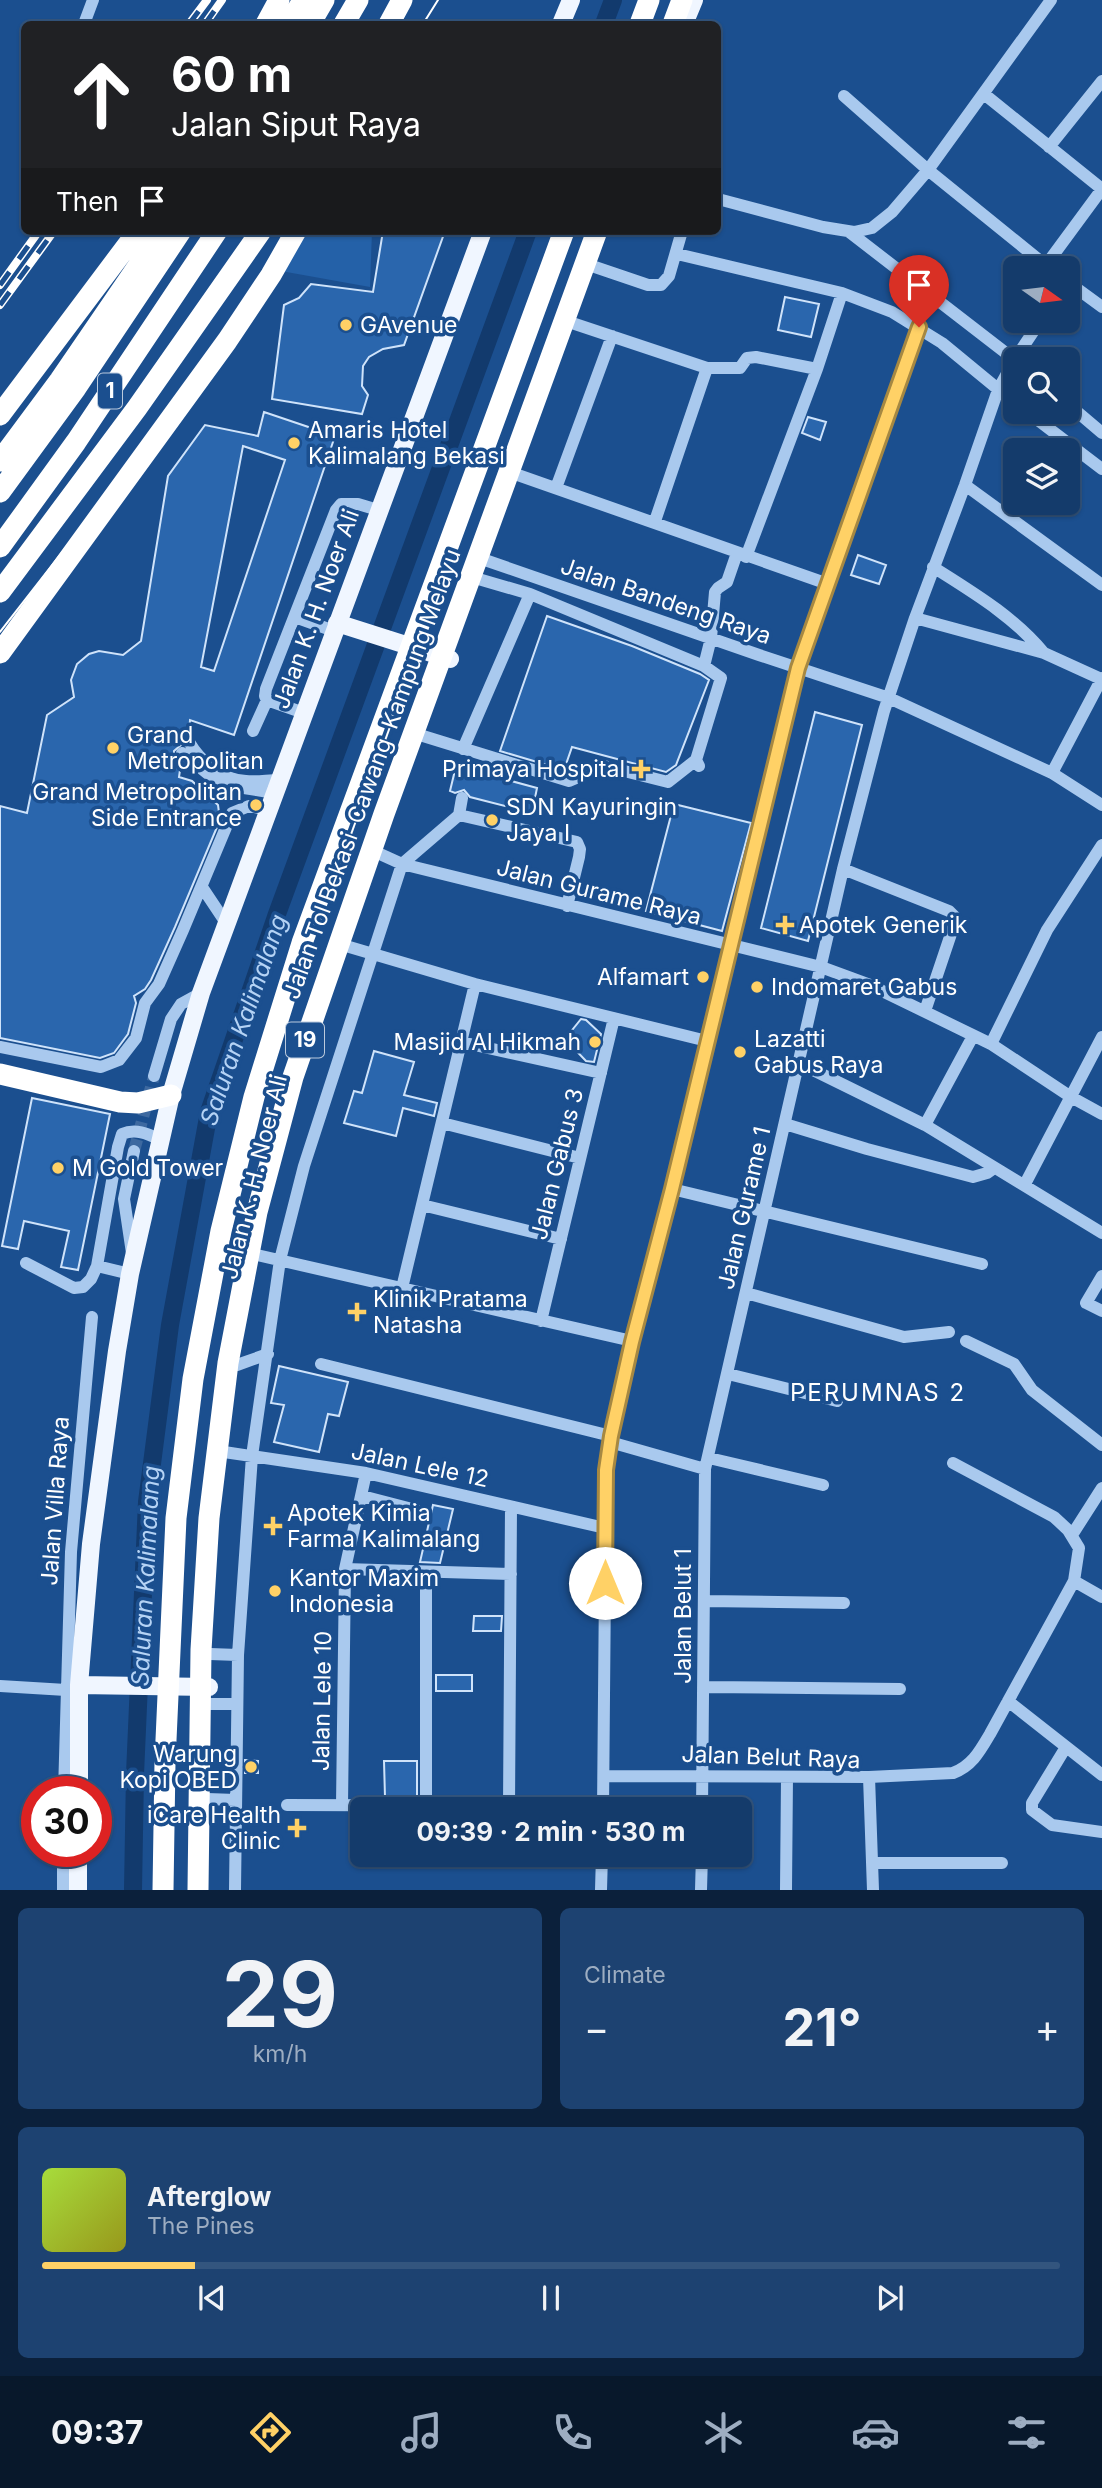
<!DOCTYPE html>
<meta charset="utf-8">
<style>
body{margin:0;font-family:Inter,sans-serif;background:#1d4271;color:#f1f3f6;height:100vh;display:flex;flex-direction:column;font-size:26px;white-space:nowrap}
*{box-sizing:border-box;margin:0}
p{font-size:23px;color:#9dadc1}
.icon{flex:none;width:38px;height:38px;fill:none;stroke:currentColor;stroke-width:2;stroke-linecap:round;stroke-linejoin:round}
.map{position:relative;height:1890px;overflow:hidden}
.details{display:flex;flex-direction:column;gap:18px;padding:18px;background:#0b203b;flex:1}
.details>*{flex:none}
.guide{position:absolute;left:21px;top:21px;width:700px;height:214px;border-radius:10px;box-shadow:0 2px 5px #0004,0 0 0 2px #33557e;background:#202124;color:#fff;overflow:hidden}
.needle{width:46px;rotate:104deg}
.tools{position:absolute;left:1003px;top:256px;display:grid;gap:14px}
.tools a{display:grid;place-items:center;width:77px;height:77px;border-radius:10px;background:#143b6b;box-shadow:0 2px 5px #0004,0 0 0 2px #33557e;font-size:35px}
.speed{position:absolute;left:21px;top:1776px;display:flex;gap:14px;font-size:35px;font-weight:700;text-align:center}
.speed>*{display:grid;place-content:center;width:91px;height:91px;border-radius:50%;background:#143b6b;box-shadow:0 2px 5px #0004,0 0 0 2px #33557e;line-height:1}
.speed .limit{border:10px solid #d22;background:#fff;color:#111}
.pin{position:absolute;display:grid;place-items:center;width:60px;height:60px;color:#fff;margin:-72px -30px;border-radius:50% 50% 50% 0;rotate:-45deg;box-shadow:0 0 7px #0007}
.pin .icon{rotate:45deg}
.me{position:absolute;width:77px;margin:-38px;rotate:0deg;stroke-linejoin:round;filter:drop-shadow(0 0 5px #0008)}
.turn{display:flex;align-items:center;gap:24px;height:147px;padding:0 35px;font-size:32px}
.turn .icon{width:91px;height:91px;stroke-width:2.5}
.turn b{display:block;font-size:49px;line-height:60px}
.then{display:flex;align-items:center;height:66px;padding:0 35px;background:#0003;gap:14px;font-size:26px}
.big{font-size:52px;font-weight:700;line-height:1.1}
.details .tile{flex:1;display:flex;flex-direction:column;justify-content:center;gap:10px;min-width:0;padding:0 24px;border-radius:10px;background:#1d4271}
.details .dial{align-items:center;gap:0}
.dial b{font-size:91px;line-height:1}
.song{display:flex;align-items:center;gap:21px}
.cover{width:84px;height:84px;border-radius:10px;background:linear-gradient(135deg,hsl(80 70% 55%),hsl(60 70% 35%))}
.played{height:7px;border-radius:4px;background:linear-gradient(90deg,#ffd166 15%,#33557e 15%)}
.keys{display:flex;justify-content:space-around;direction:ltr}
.heat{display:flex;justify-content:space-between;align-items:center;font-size:38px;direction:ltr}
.details .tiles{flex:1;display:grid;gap:18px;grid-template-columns:1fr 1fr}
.tile:last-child{grid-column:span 2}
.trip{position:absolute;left:350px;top:1797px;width:402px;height:70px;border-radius:10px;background:#143b6b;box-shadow:0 2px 5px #0004,0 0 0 2px #33557e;font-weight:700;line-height:70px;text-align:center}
.tab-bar{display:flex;height:112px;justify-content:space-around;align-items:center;background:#08182b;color:#9dadc1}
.tab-bar .icon{width:49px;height:49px}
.tab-bar .active{color:#ffd166}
.tab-bar b{font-size:32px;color:#f1f3f6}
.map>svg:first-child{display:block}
.green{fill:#2461a8}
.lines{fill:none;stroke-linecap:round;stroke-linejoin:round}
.canal{stroke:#123a6d;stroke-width:18}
.building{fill:#2a66ad;stroke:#cfe3fa;stroke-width:2;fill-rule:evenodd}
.minor-tunnel{stroke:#3d69a0;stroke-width:12;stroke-dasharray:12 6;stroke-linecap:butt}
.minor{stroke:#a9c9ee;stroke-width:12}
.major{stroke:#f0f6ff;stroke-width:18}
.highway{stroke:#fff;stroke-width:21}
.tram{stroke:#fff;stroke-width:2}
.rail-casing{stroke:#fff;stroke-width:8}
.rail{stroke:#1b4f8f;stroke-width:5;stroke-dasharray:16;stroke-linecap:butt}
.highway-bridge{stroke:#fff;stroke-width:21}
.route-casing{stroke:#a68842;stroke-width:18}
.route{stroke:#ffd166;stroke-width:12}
.poi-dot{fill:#ffd166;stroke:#1b4f8f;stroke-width:2.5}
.labels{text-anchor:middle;stroke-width:7;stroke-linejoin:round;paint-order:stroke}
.shield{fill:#1b4f8f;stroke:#bbcadd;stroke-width:2}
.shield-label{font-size:21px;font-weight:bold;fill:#fff}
.poi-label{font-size:23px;fill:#fff;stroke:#1b4f8f;text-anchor:start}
.street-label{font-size:23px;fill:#fff;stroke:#1b4f8f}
.water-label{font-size:24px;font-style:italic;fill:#b5d3f5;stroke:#1b4f8f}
.neighbourhood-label{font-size:24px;letter-spacing:2px;fill:#fff;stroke:#1b4f8f}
</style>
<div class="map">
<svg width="1102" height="1890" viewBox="0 0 1102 1890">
<rect width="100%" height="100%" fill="#1b4f8f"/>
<path class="green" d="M304 231H372L370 287 281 271Z"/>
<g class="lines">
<path class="canal" d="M604 24 613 0
M133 1890 135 1774 147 1502 170 1325 209 1112 277 914 528 231"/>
</g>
<path class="building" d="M383 231H445L404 345 383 349 369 357 363 366 362 386 368 395 362 414 272 399 284 305 299 298 311 284 373 292Z
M785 297 819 304 811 337 778 330Z
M264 412 335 436 234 735 190 720 189 733 182 737 181 745 174 751V757L181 763 179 777 192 781 218 805 220 820 175 927 151 980 145 989 134 996 136 1003 128 1034 114 1053 100 1058 0 1038V806L27 813 47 715 74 697 71 680 77 664 89 654 99 651 123 655 141 641 168 476 205 425 258 436ZM243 446 285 460 214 671 201 667Z
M808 417 826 422 820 440 802 433Z
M858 555 886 565 879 584 851 575Z
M547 616 632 646 700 674 709 680 676 765 666 772 572 747 564 770 500 751Z
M815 712 862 725 808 941 761 928Z
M456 766 537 788 532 813 470 797 464 790 455 793 450 791Z
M674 804 751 823 722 931 646 911Z
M581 1019 586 1020 601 1034 594 1062 586 1061 565 1039Z
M374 1051 414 1062 404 1095 437 1103 434 1116 403 1108 396 1136 344 1123 354 1091 362 1093Z
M32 1098 110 1114 78 1270 61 1267 69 1231 24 1221 18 1249 2 1246Z
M279 1366 348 1382 339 1416 328 1414 319 1452 274 1442 284 1405 271 1403Z
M433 1505 453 1509 440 1563 420 1562Z
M474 1616H502L501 1631H473Z
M436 1675H472V1691H436Z
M245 1760 258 1761V1773H245Z
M384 1761H417V1797H385Z"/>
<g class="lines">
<path class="minor-tunnel" d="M134 1151 154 1076"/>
<path class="minor" d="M84 24 93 0
M984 94 1102 189
M844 96 928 170 1049 268
M1049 147 1102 81
M718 199 823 227 854 232 872 228 892 212 928 170 1051 0
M848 231 1015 360
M677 254 842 293 892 312 942 343 1015 403
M1046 265 1102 189
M592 266 648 285H661L669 276 682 231
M1068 282 1102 307
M572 323 707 368H740L747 358 756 357 817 369
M1015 359 1041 320
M1068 404 1102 433
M1026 411 1102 469
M515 474 828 584
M965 485 1102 585
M556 488 612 336
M655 521 707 368
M746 557 817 369 842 293
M482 559 759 655 889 698 1052 773 1102 805
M933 567C974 593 1013 616 1044 653
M475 578 530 594 704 666 721 678 696 760 699 766
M295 617 334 631
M915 618 1044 653 1101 679
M704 666 711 638 715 592 718 588 727 582 737 553
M304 713 267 700 265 696 266 689 336 510 341 504H358L378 510
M253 731 267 700
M423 736 569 781 604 766 668 782 696 760
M189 742C200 761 222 780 246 781 257 782 268 780 279 780
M463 749 530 594
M182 753 217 781 244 788 275 793
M1052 773 1102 678
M459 815 577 842 580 849 579 857 567 906
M380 854 402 864 821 967 870 985 991 1044 1071 1097 1102 1114
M843 869 949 911 955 917V922L925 1011
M202 887 226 923
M346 946 475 984 707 1041
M461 1042 601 1073
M991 1044 1047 930 1102 845
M0 1047 101 1067 119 1060 136 1038 145 1003 159 984 183 930 232 813 249 806 268 810
M799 1063 925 1125 1102 1233
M154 1076 171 1019 181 1004 201 993
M442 1123 580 1158
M785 1124 867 1149 973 1177 987 1173 994 1168
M925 1125 973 1036
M1025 1184 1102 1037
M672 1189 982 1264
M422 1205 561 1239
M132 1253 124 1199 134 1151
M257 1255 632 1341
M26 1263 74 1288 83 1287 91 1279 97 1266 118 1147 122 1134C136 1128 148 1134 161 1140
M97 1266 130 1274
M1102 1276 1086 1303 1102 1311
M402 1288 475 984
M746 1293 904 1337 949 1332
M541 1321 614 1018
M966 1341 1014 1364 1032 1390 1102 1445
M321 1364 611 1436
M237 1365 268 1354
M728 1374 837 1401
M610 1442 705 1469
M224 1452 366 1473 605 1528
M709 1458 823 1485
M362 1496 416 1510
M1072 1535 1102 1488
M345 1569 511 1574
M1074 1581 1102 1597
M704 1601 844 1603
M210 1654 238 1655
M0 1686 66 1690
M703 1687 900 1689
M1008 1701 1102 1775
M209 1704H237
M1066 1747 1032 1803V1810L1052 1825 1102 1832
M604 1776 869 1777 953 1773C972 1766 980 1751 990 1734L1074 1581 1079 1548 1068 1530 1054 1517 953 1463
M869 1777 873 1890
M64 1792 71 1552 92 1317
M207 1799 236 1800
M287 1805 603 1806
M342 1805 345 1569 366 1473
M426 1805V1573
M509 1806 511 1507
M603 1810 606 1470 632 1341 672 1189 798 669 919 327
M702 1810 705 1469 843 869 884 711 915 618 965 485 998 390 1015 359
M872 1863H1002
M63 1890V1852
M235 1890 238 1655 252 1456 280 1260 304 1166 402 864 459 815 462 798
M601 1890 602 1855
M701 1890 702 1855
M786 1890 787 1777"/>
<path class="major" d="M561 24 571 0
M684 24 694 0
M337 623 450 659
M79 1685 209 1687
M79 1792V1685L91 1544 117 1351 130 1274 171 1095 201 993 483 231
M78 1890V1852"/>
<path class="highway" d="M266 24 279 0
M289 24 303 0
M310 24 324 0
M344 24 358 0
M389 24 402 0
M640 24 649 0
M673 24 682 0
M0 415 138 231
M0 461 60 380 162 231
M0 492 76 388 181 231
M0 547 76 442 217 231
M0 592 137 408 261 231
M0 653 227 341 271 275 296 231
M0 1074 120 1102 138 1103 171 1095"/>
<path class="tram" d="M423 24 438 0
M0 632 177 405 294 231"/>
<g class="rail-casing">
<path id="rail" d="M189 24 207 0
M205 24 222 0
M0 285 39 231
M0 305 54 231"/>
</g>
<use href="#rail" class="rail"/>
<path class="highway-bridge" d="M163 1890 165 1762 176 1518 193 1379 221 1231 254 1097 302 943 564 231
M198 1890 201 1650 209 1518 228 1363 257 1212 293 1077 384 814 597 231"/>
</g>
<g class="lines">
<g class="route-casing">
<path id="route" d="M605 1583 606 1470 611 1436 632 1342 672 1189 798 668 919 327"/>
</g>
<use href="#route" class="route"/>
</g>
<g class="poi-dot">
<circle cx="346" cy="325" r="7"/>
<circle cx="294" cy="443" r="7"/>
<circle cx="113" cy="748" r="7"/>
<path d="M637.5 758.5h7v7h7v7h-7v7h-7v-7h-7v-7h7z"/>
<circle cx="256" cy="805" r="7"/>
<circle cx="492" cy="820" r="7"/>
<path d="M781.5 914.5h7v7h7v7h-7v7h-7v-7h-7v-7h7z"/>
<circle cx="703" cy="977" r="7"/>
<circle cx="757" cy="987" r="7"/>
<circle cx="595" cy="1042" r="7"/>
<circle cx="740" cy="1052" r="7"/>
<circle cx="58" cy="1168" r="7"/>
<path d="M353.5 1301.5h7v7h7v7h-7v7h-7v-7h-7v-7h7z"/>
<path d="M269.5 1515.5h7v7h7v7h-7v7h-7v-7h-7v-7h7z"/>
<circle cx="275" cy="1591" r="7"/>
<circle cx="251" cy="1767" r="7"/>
<path d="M293.5 1817.5h7v7h7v7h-7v7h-7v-7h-7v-7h7z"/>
</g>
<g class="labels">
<g class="shield">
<rect x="98" y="373.5" width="24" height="35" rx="5"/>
<rect x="286" y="1022.5" width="38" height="35" rx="5"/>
</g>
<g class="shield-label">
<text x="110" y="398">1</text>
<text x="305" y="1047">19</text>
</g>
<g class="poi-label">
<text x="360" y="333">GAvenue</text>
<text x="308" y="438">Amaris Hotel<tspan x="308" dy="26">Kalimalang Bekasi</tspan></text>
<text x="127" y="743">Grand<tspan x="127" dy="26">Metropolitan</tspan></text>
<text x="625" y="777" text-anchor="end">Primaya Hospital</text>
<text x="242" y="800" text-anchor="end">Grand Metropolitan<tspan x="242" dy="26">Side Entrance</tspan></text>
<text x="506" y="815">SDN Kayuringin<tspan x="506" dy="26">Jaya I</tspan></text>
<text x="799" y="933">Apotek Generik</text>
<text x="689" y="985" text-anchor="end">Alfamart</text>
<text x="771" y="995">Indomaret Gabus</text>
<text x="754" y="1047">Lazatti<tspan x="754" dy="26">Gabus Raya</tspan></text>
<text x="581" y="1050" text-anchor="end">Masjid Al Hikmah</text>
<text x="72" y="1176">M Gold Tower</text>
<text x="373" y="1307">Klinik Pratama<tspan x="373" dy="26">Natasha</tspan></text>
<text x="287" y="1521">Apotek Kimia<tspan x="287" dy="26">Farma Kalimalang</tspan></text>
<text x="289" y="1586">Kantor Maxim<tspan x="289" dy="26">Indonesia</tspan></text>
<text x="237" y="1762" text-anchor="end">Warung<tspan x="237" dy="26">Kopi OBED</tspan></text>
<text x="281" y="1823" text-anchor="end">iCare Health<tspan x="281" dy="26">Clinic</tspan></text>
</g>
<g class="street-label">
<text transform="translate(666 601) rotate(19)" y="8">Jalan Bandeng Raya</text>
<text transform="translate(316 609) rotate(-70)" y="8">Jalan K. H. Noer Ali</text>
<text transform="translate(372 774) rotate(-70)" y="8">Jalan Tol Bekasi–Cawang–Kampung Melayu</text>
<text transform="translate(599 892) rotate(14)" y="8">Jalan Gurame Raya</text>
<text transform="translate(557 1164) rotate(-76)" y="8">Jalan Gabus 3</text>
<text transform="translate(254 1177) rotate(-76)" y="8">Jalan K. H. Noer Ali</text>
<text transform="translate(744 1208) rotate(-77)" y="8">Jalan Gurame 1</text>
<text transform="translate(420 1465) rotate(12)" y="8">Jalan Lele 12</text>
<text transform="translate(55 1501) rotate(-86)" y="8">Jalan Villa Raya</text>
<text transform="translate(683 1616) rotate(-90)" y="8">Jalan Belut 1</text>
<text transform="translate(322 1701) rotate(-89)" y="8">Jalan Lele 10</text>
<text transform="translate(771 1757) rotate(2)" y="8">Jalan Belut Raya</text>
</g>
<g class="water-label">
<text transform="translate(244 1020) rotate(-71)" y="8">Saluran Kalimalang</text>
<text transform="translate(146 1576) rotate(-87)" y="8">Saluran Kalimalang</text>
</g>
<g class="neighbourhood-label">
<text x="878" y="1401">PERUMNAS 2</text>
</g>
</g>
</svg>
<div class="tools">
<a><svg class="needle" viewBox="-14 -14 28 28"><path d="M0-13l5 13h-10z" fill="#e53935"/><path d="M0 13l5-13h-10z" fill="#9dadc1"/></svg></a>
<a><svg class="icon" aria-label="search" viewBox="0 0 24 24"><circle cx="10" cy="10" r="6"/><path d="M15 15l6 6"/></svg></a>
<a><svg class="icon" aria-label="layers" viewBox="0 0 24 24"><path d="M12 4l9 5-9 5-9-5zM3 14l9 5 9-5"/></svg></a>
</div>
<div class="speed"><div class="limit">30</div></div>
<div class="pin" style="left:919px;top:327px;background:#d93025"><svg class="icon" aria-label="arrive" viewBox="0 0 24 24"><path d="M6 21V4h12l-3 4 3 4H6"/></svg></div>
<svg class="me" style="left:605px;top:1583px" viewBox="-20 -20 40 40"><circle r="19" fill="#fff"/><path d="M0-13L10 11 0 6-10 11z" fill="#ffd166"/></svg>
<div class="trip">09:39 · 2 min · 530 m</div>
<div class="guide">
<div class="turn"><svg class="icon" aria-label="ahead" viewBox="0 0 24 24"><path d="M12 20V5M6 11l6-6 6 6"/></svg><div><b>60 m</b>Jalan Siput Raya</div></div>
<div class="then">Then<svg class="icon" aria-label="arrive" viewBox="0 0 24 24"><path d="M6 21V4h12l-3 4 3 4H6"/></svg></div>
</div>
</div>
<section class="details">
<div class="tiles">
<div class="tile dial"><b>29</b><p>km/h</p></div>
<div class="tile"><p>Climate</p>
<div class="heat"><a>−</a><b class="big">21°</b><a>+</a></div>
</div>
<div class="tile">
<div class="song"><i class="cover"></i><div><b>Afterglow</b><p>The Pines</p></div></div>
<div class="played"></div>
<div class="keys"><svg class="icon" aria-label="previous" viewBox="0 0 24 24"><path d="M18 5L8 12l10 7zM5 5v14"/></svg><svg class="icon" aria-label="pause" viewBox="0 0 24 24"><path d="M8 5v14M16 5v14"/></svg><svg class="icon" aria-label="next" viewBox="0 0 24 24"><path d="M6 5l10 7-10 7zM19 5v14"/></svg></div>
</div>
</div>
</section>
<nav class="tab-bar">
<b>09:37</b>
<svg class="icon active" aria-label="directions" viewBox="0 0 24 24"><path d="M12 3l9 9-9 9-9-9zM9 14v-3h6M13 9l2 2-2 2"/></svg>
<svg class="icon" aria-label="music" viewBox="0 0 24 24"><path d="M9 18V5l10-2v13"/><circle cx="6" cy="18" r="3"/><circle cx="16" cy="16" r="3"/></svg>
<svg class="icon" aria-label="phone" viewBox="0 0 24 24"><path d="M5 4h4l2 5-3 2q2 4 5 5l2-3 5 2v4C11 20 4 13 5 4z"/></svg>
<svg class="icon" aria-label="climate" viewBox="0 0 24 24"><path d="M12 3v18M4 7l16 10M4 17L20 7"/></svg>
<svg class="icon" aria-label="car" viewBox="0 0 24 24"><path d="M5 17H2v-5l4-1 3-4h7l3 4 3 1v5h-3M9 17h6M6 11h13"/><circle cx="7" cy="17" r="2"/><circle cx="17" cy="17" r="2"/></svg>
<svg class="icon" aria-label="filters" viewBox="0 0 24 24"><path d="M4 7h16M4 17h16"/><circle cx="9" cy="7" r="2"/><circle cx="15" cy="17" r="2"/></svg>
</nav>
